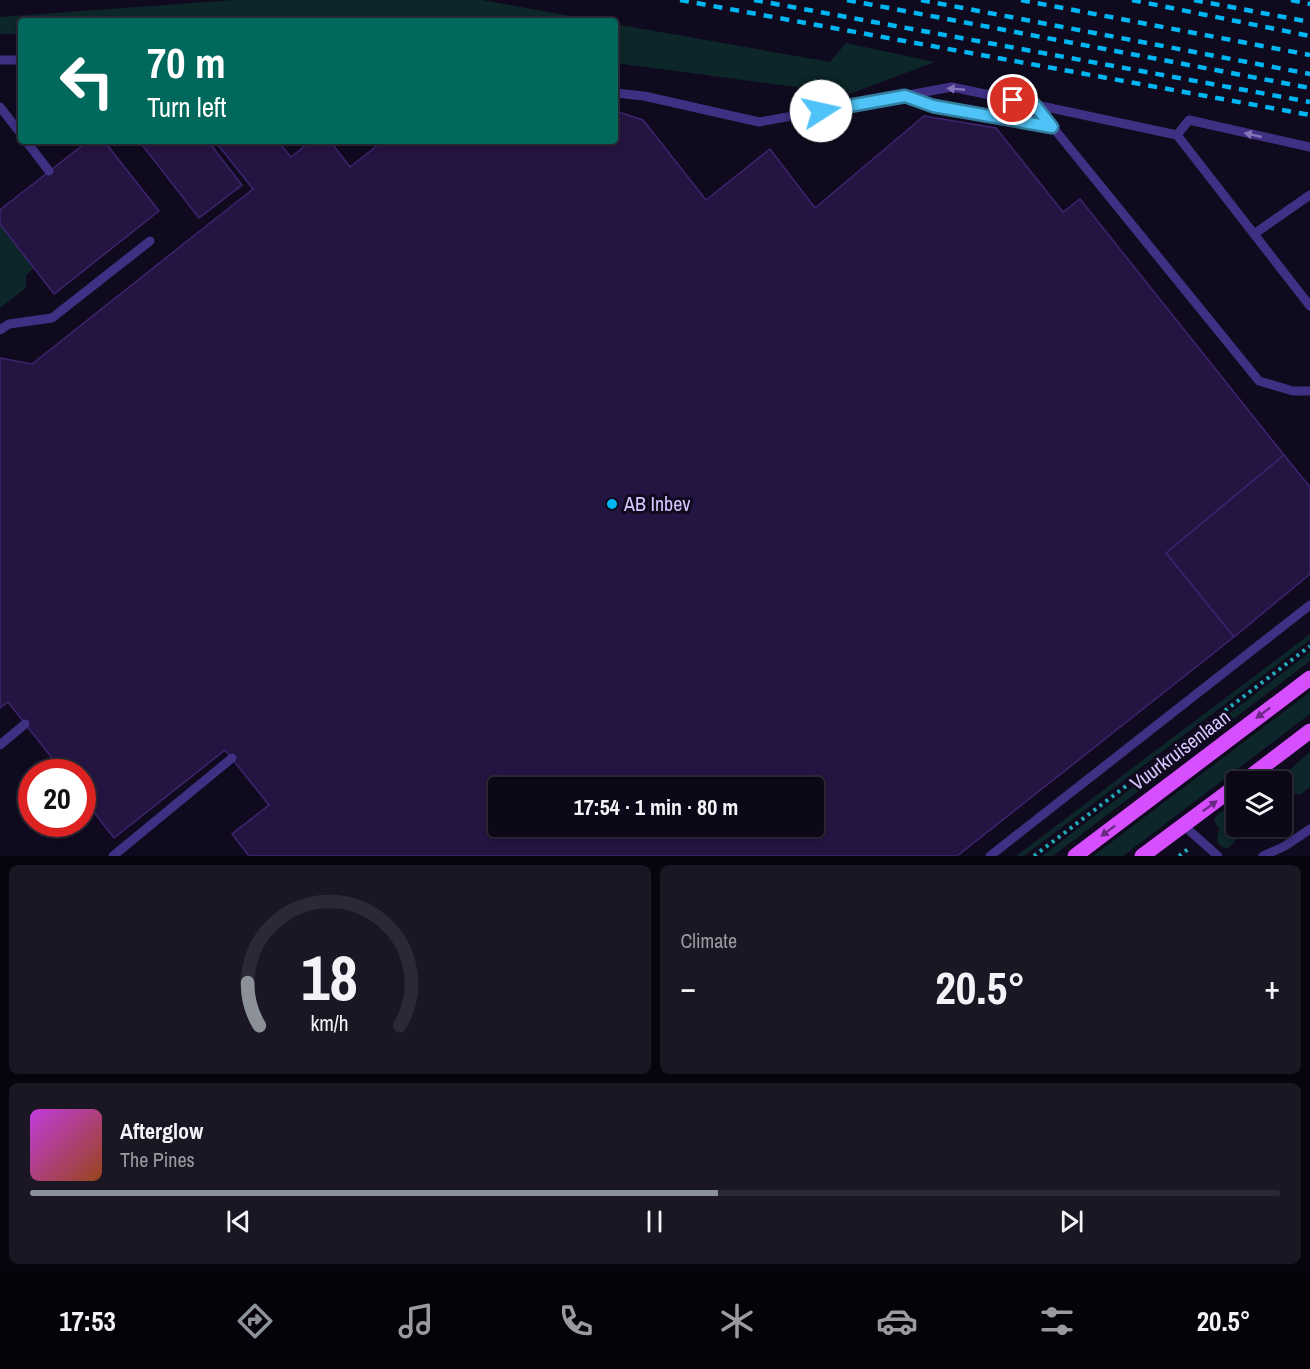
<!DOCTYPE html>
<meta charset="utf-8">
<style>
body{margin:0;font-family:"Archivo Narrow",sans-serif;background:#1a1624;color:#f1f3f6;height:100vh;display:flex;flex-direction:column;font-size:22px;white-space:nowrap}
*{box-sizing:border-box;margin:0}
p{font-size:20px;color:#9a9aa1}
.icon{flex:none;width:33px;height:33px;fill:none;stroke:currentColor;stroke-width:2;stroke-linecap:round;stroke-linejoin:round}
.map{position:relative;height:856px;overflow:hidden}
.sheet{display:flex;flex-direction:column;gap:9px;padding:9px;background:#07040d;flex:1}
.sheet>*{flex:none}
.top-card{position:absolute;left:18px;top:18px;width:600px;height:126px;border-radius:6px;box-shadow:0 3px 9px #0003,0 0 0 2px #2c2936;background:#00695c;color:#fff;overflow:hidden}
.tools{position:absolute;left:1226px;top:771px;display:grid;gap:12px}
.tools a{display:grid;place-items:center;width:66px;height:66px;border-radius:6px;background:#0c0817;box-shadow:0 3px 9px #0003,0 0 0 2px #2c2936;font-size:30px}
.speed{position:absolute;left:18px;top:759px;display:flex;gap:12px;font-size:30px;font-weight:700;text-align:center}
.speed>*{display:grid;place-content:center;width:78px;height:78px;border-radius:50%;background:#0c0817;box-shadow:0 3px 9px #0003,0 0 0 2px #2c2936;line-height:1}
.speed .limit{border:9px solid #d22;background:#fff;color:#111}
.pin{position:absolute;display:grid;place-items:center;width:51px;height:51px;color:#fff;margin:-26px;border:3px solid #fff;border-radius:50%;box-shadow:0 2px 6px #0007}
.me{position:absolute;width:66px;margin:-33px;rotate:80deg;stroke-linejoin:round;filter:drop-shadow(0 0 4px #0008)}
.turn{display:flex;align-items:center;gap:21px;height:126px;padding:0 30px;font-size:27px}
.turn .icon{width:78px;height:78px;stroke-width:2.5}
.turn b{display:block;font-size:42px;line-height:51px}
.big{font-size:45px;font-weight:800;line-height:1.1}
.sheet .card{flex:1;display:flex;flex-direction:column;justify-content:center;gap:9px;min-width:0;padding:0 21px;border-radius:9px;background:#1a1624}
.sheet .dial{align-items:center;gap:0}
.dial svg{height:156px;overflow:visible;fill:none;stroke:#2c2936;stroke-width:7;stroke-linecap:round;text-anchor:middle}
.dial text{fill:#f1f3f6;stroke:none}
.song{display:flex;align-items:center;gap:18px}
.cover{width:72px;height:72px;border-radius:9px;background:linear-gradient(135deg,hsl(290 70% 55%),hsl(20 70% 35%))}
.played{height:6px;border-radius:3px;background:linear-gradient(90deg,#8c9099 55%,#2c2936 55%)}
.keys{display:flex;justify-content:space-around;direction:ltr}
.heat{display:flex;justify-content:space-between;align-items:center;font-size:33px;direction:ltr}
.sheet .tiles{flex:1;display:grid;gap:9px;grid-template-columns:1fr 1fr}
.card:last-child{grid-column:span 2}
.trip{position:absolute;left:488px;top:777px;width:336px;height:60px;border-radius:6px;background:#0c0817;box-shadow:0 3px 9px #0003,0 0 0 2px #2c2936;font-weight:800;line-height:60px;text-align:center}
.tabs{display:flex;height:96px;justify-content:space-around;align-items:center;background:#050309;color:#9a9aa1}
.tabs .icon{width:42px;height:42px}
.tabs .selected{color:#8c9099}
.tabs b{font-size:27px;color:#f1f3f6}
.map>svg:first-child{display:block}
.green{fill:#0c2629}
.building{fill:#241441;stroke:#3e2470;stroke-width:1.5;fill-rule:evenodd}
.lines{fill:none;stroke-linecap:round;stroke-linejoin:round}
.path{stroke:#21acba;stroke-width:4;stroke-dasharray:3 4.5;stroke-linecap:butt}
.lane{stroke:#3f3083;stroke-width:9}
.primary{stroke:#d74eff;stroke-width:15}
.rail{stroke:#00b6f2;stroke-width:4.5;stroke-dasharray:9 8;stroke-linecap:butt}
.oneway{fill:#8374bb}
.oneway2{fill:#6a2984}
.route-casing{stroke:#337fa1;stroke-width:15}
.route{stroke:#4fc3f7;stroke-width:10}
.poi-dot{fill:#00b6f2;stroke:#100a1f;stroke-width:2}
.labels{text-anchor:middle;stroke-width:6;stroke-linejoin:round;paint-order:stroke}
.poi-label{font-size:20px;fill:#d6c7ff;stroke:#100a1f;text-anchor:start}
.street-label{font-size:20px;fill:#d6c7ff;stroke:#100a1f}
</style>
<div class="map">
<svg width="1310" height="856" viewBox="0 0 1310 856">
<rect width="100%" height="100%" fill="#100a1f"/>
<path class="green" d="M233 0H482L600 21H21V34H0V17Z
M615 24 830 62 846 43 935 62 849 94 615 63Z
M0 224 34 268 26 275V288L0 308Z
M1310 634V640L1024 856H1016Z
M1310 652V661L1053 856H1042Z
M1310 692V714L1123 856H1093Z
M1310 752V787L1300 795 1285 791 1281 794V782L1277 781Z
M1236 801V826L1242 827V833L1228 849C1215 845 1216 840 1219 829L1214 820 1216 816Z"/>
<path class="building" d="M615 111 643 120 706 200 770 149 815 208 924 116 996 128 1063 212 1080 199 1284 455 1166 553 1234 637 957 856H249L232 834 269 805 225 750 114 838 82 797V772H63L8 702 0 708V358L32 364 253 189 215 141H278L291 157 311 141H330L350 167 383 141H615ZM498 788H813V826H498Z
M88 141H104L159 211 54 294 0 224V210Z
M139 141H208L242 185 199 218Z
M1284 455 1310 487V574L1234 637 1166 553Z"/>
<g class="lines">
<path class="path" d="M1034 856 1310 646
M1179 856 1188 849"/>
<path class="lane" d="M0 60H21
M615 93 644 96 759 122 952 87 1177 135 1310 306
M905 96 933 106 1052 127
M1034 104 1259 381 1293 391H1310
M0 107 21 134
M1177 135 1189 120 1310 147
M26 141 49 171
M1254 234 1310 195
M0 330 9 324 52 318 150 241
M0 745 25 724
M1183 825 1218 856
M113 856 232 758
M990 856 1310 605
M1263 856 1285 846 1310 829"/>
<path class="primary" d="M1243 782 1310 731
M1075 856 1310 678
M1142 856 1236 786"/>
<path class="rail" d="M680 0 1310 115
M754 0 1310 102
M847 0 1310 88
M921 0 1310 74
M1021 0 1310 55
M1132 0 1310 36
M1194 0 1310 22
M1291 0 1310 4"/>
</g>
<defs><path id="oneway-solid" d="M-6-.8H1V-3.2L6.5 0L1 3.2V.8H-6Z" transform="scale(1.5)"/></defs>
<g class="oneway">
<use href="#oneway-solid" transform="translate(956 89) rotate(-175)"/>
<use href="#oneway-solid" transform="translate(1253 135) rotate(-167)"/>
</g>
<g class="oneway2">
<use href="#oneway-solid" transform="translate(1263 713) rotate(143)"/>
<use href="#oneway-solid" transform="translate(1210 806) rotate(-36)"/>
<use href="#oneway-solid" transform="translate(1108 831) rotate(143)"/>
</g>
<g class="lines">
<g class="route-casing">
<path id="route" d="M821 111 905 96 933 106 1052 127 1034 104 1013 100"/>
</g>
<use href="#route" class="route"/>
</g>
<circle class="poi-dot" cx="612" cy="504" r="6"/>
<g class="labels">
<g class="poi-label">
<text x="624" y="511">AB Inbev</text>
</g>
<g class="street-label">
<text transform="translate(1180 750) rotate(-37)" y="7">Vuurkruisenlaan</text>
</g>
</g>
</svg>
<div class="tools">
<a><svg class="icon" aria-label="layers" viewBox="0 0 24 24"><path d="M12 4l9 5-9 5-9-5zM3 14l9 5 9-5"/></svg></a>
</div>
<div class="speed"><div class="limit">20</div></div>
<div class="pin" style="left:1013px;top:100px;background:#d93025"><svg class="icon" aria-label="arrive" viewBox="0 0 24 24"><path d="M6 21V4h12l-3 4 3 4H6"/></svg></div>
<svg class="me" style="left:821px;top:111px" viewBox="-20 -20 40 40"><circle r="19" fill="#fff"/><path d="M0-13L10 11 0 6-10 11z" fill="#4fc3f7"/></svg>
<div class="trip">17:54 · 1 min · 80 m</div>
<div class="top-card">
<div class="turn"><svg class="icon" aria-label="left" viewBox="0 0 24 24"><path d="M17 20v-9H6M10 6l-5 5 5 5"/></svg><div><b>70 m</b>Turn left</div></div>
</div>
</div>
<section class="sheet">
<div class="tiles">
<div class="card dial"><svg viewBox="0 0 100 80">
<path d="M14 69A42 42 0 1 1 86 69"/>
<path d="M14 69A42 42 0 0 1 8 47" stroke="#8c9099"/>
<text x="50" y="56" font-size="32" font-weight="700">18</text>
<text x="50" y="72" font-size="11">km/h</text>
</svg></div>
<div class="card"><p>Climate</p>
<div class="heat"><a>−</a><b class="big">20.5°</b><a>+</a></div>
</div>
<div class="card">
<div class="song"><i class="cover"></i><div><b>Afterglow</b><p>The Pines</p></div></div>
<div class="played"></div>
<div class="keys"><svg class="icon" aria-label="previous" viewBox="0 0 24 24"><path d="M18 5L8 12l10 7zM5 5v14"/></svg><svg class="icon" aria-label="pause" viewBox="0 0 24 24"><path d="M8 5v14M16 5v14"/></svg><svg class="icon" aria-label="next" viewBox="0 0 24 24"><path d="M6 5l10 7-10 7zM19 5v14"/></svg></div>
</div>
</div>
</section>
<nav class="tabs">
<b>17:53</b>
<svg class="icon selected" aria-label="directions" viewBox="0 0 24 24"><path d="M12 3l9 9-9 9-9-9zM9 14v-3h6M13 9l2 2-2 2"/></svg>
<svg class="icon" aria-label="music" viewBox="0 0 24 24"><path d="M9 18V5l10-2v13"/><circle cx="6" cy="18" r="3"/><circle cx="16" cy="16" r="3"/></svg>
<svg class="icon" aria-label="phone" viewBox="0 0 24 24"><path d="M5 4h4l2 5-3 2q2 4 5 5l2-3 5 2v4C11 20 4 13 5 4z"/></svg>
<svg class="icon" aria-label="climate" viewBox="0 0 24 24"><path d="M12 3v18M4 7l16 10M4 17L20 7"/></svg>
<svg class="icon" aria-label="car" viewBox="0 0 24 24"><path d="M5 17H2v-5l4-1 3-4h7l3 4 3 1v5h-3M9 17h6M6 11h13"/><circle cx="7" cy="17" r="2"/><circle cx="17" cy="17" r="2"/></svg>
<svg class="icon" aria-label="filters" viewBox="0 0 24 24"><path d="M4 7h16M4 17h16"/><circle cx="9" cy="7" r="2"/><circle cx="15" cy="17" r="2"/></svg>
<b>20.5°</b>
</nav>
